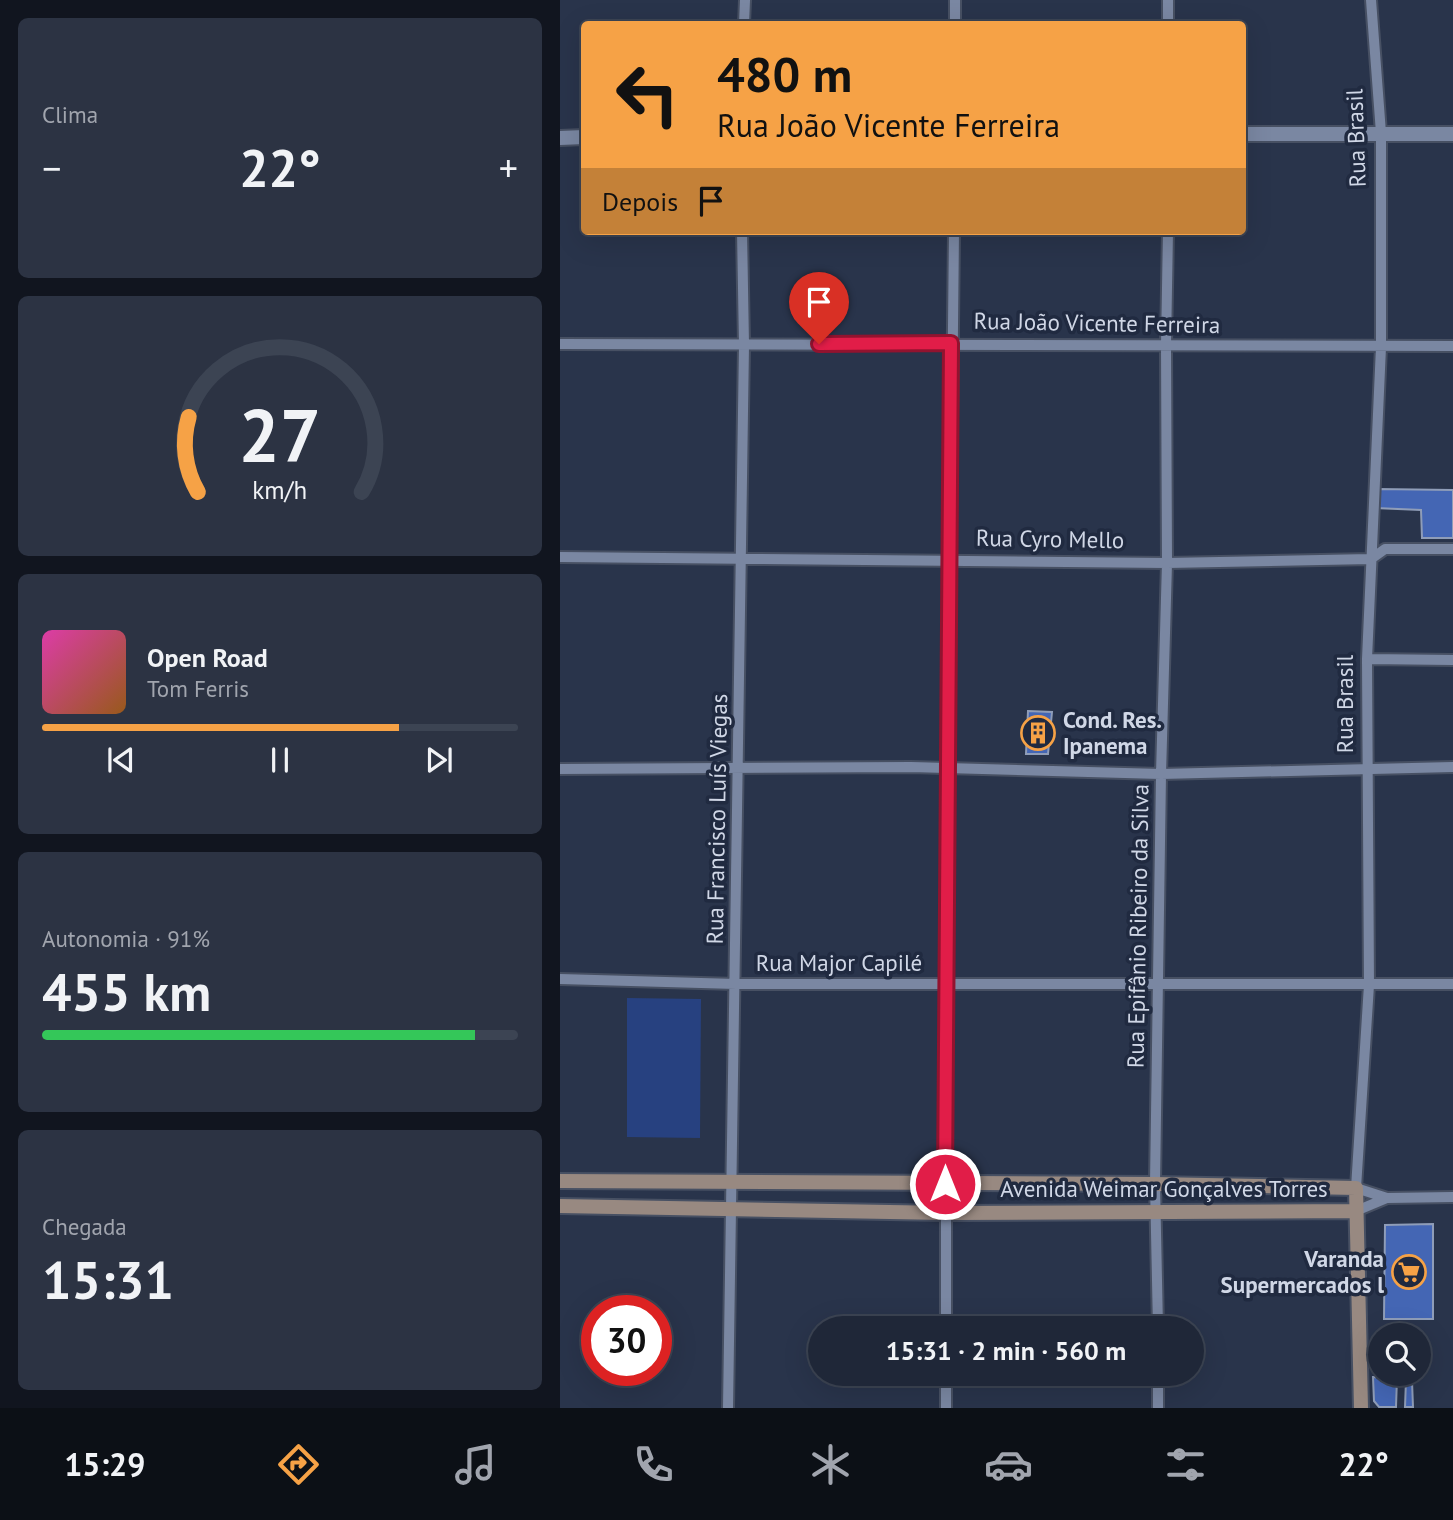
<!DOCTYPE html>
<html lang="pt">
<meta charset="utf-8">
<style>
body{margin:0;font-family:"PT Sans",sans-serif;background:#2c3343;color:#f1f3f6;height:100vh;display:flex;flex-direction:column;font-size:26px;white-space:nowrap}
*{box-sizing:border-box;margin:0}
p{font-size:23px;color:#a1a5ae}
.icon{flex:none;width:38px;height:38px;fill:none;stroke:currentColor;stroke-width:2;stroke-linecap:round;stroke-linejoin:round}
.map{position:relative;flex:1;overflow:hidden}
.drawer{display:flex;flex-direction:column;gap:18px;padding:18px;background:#11151f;width:560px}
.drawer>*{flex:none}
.guide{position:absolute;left:21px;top:21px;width:665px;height:214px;border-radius:7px;box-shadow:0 7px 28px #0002,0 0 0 2px #3c4453;background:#f6a246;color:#111;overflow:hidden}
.fabs{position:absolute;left:808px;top:1323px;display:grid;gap:14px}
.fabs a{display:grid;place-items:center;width:63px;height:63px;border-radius:50%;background:#1f2738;box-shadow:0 7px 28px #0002,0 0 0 2px #3c4453;font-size:35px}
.speed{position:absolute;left:21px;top:1295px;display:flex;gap:14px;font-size:35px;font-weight:700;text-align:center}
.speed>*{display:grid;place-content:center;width:91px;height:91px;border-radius:50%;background:#1f2738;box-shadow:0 7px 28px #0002,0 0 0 2px #3c4453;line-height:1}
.speed .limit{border:10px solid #d22;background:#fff;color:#111}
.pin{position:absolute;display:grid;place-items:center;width:60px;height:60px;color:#fff;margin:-72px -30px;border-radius:50% 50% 50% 0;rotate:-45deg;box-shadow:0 0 7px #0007}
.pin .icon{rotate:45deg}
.me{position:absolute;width:77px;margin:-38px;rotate:0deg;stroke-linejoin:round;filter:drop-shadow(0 0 5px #0008)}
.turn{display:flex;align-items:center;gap:24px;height:147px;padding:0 21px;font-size:32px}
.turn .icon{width:91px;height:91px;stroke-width:2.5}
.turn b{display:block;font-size:49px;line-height:60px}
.then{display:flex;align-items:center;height:66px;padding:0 21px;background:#0003;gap:14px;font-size:26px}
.big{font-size:52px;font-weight:800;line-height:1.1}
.drawer .widget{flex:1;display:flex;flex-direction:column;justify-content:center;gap:10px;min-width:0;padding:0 24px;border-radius:10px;background:#2c3343}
.drawer .dial{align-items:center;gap:0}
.dial svg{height:182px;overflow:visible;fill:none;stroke:#3c4453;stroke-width:7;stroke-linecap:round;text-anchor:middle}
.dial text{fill:#f1f3f6;stroke:none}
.song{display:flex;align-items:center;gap:21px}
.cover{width:84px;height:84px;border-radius:10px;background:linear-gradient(135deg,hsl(320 70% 55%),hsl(30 70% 35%))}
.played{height:7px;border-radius:4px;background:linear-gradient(90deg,#f6a246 75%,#3c4453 75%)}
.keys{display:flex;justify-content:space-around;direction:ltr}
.heat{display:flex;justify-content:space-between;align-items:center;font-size:38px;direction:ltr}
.charge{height:10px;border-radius:5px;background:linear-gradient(90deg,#34c759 91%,#3c4453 0)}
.trip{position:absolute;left:248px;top:1316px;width:396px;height:70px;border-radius:35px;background:#1f2738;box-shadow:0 7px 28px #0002,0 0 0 2px #3c4453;font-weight:800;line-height:70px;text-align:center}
.tabs{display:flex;height:112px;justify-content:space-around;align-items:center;background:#0c1016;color:#a1a5ae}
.tabs .icon{width:49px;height:49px}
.tabs .active{color:#f6a246}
.tabs b{font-size:32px;color:#f1f3f6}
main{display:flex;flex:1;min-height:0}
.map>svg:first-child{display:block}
.green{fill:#274180}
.building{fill:#4466b4;stroke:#8f9db8;stroke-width:2}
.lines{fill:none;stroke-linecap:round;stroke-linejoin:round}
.minor-casing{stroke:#475063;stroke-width:14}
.tertiary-casing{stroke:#475063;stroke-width:18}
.secondary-casing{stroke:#475063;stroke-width:18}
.minor{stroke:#7a87a2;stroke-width:10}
.tertiary{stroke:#7a87a2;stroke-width:14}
.secondary{stroke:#988981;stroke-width:14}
.route-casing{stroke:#92132f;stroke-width:18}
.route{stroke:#e11d48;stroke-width:12}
.labels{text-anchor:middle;stroke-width:7;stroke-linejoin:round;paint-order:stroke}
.street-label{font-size:23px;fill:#d0d7e6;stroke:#202a40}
.poi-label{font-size:23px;font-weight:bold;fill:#d0d7e6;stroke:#202a40;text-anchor:start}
</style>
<main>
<section class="drawer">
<div class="widget"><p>Clima</p>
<div class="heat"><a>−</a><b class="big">22°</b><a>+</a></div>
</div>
<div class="widget dial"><svg viewBox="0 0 100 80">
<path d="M14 69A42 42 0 1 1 86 69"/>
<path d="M14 69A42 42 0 0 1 10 36" stroke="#f6a246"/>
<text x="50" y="56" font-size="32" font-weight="700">27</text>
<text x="50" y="72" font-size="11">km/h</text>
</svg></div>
<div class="widget">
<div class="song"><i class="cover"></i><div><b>Open Road</b><p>Tom Ferris</p></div></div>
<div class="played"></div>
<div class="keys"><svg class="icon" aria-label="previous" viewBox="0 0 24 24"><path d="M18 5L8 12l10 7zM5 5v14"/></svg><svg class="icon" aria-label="pause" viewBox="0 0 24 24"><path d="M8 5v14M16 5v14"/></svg><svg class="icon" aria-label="next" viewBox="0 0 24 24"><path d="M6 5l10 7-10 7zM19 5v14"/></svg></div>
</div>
<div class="widget"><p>Autonomia · 91%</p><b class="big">455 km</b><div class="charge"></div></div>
<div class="widget"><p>Chegada</p><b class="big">15:31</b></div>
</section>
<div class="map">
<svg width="893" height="1408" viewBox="0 0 893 1408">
<rect width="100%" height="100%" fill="#29344b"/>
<path class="green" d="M67 998 141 999 140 1138 67 1137Z"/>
<path class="building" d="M817 489 893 490V538H862L861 510 815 508Z
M468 711 492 712 488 754H466Z
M873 1224V1319H824L825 1225Z
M813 1377 837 1378 836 1407H819L814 1401Z
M846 1380 852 1381 853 1407H845Z"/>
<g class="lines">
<g class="minor-casing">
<path id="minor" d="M395 0V24
M608 0V24
M811 0 821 133V347L807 659 809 985 796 1188 827 1198 893 1197
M184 24 185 0
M0 344 893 346
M0 557 607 563 811 559 825 549H893
M807 659 893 660
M0 769 351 767 601 774 893 767
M0 979 176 984H893
M796 1211 827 1198
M386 1328V984L394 231
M598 1328 595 1184 601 774 607 563 606 345 608 231
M598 1374V1408
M168 1408 184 345 182 231
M386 1408V1374"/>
</g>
<g class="tertiary-casing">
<path id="tertiary" d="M682 134H893
M0 138 24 137"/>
</g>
<g class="secondary-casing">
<path id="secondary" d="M0 1181 595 1184 796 1188 801 1408
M0 1206 386 1213 796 1211"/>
</g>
<use href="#minor" class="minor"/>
<use href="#tertiary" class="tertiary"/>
<use href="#secondary" class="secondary"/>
</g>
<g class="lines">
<g class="route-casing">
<path id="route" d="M259 344 391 343 385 1184"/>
</g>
<use href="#route" class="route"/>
</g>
<defs>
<g id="building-ring" transform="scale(1.75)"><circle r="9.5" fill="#202a40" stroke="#f6a246" stroke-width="1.5"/><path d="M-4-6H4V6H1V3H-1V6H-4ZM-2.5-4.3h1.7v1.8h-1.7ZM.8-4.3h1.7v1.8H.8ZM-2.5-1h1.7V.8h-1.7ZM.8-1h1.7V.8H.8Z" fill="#f6a246"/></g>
<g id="supermarket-ring" transform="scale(1.75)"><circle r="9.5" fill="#202a40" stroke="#f6a246" stroke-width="1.5"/><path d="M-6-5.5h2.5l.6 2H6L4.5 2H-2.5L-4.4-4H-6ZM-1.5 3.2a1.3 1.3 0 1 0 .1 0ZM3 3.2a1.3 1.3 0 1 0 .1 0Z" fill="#f6a246"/></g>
</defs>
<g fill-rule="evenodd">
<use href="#building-ring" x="478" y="733"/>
<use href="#supermarket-ring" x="849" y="1272"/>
</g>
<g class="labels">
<g class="street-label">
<text transform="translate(796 138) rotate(-92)" y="8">Rua Brasil</text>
<text transform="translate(537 323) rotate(1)" y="8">Rua João Vicente Ferreira</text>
<text transform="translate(490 539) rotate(1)" y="8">Rua Cyro Mello</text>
<text transform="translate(785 704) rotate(-90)" y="8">Rua Brasil</text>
<text transform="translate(157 819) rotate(-89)" y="8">Rua Francisco Luís Viegas</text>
<text transform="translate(578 926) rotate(-89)" y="8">Rua Epifânio Ribeiro da Silva</text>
<text x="279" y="971">Rua Major Capilé</text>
<text x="604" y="1197">Avenida Weimar Gonçalves Torres</text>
</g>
<g class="poi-label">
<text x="503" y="728">Cond. Res.<tspan x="503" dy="26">Ipanema</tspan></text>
<text x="824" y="1267" text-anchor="end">Varanda<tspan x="824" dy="26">Supermercados l</tspan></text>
</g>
</g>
</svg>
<div class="fabs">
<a><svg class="icon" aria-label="search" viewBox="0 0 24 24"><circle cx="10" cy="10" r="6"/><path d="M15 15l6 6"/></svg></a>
</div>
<div class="speed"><div class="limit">30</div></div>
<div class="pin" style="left:259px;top:344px;background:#d93025"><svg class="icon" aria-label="arrive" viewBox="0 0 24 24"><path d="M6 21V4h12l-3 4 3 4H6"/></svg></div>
<svg class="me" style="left:385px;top:1184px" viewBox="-20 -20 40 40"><circle r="17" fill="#e11d48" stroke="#fff" stroke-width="3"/><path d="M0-11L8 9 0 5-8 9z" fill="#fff"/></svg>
<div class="trip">15:31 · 2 min · 560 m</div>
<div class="guide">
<div class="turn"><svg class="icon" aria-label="left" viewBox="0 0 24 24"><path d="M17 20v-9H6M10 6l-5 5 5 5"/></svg><div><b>480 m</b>Rua João Vicente Ferreira</div></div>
<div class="then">Depois<svg class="icon" aria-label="arrive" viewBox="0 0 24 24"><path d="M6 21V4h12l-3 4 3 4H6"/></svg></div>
</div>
</div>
</main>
<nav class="tabs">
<b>15:29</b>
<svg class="icon active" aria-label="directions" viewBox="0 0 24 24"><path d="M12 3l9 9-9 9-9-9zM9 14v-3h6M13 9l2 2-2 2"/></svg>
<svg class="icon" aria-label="music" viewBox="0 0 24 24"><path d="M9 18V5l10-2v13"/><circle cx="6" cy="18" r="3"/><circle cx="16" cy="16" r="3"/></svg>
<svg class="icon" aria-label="phone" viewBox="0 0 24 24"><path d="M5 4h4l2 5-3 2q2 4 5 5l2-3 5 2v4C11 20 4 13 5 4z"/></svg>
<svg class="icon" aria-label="climate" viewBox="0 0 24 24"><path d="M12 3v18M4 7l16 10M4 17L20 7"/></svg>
<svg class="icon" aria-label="car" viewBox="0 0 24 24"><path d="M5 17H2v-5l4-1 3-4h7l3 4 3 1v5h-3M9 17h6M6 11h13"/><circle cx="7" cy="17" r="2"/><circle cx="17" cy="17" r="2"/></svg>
<svg class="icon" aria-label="filters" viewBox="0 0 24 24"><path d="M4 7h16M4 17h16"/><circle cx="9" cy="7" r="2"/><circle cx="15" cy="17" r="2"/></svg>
<b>22°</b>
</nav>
